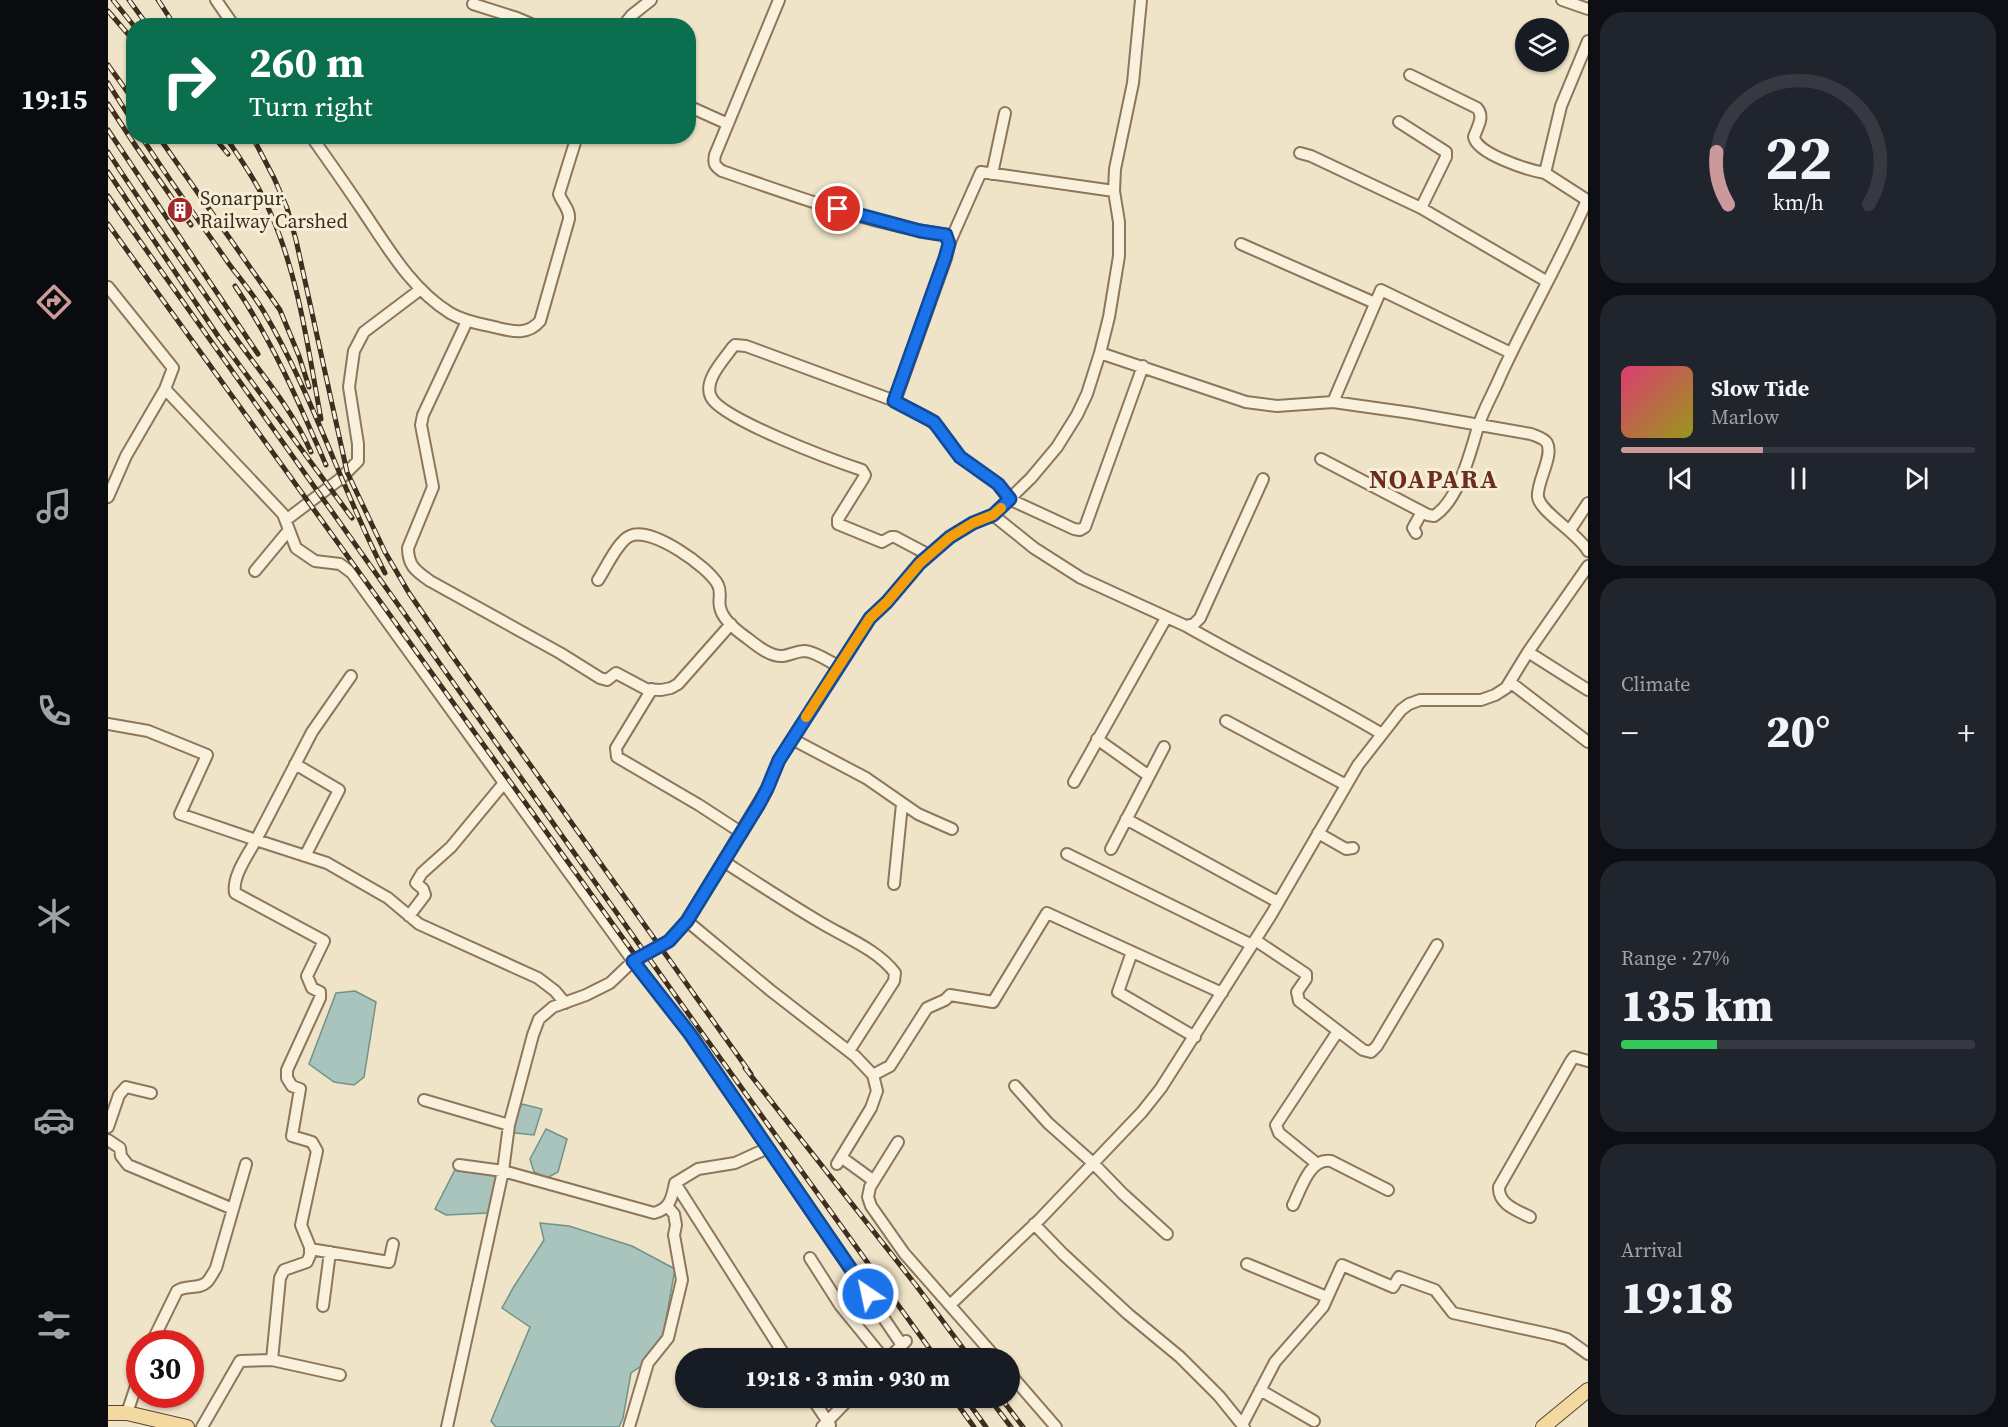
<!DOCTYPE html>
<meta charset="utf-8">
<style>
body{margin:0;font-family:"Source Serif 4",serif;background:#20242c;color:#f1f3f6;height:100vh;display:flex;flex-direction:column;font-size:22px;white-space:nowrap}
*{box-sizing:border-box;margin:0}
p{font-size:20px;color:#9ea1a6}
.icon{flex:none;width:33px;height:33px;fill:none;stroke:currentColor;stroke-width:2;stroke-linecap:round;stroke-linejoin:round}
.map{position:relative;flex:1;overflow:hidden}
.side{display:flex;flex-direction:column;gap:12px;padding:12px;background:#0d0f14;width:420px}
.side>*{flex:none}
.hud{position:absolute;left:18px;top:18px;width:570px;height:126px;border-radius:24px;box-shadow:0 2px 4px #0004;background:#0b6e4f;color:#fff;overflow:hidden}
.fabs{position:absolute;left:1407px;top:18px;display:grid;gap:12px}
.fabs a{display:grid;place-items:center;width:54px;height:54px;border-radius:50%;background:#171b24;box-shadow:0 2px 4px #0004;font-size:30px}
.speed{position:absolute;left:18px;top:1330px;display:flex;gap:12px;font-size:30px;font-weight:700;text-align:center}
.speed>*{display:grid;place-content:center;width:78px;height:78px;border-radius:50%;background:#171b24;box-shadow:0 2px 4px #0004;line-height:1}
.speed .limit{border:9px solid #d22;background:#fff;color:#111}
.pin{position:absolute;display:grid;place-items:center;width:51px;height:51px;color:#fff;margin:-26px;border:3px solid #fff;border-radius:50%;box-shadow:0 2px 6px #0007}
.me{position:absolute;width:66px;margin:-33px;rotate:326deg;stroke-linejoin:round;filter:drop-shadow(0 0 4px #0008)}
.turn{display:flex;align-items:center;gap:21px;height:126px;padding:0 24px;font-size:27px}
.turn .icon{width:78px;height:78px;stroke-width:2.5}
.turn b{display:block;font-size:42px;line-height:51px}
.big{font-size:45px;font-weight:800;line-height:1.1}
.side .tile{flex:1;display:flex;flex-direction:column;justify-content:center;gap:9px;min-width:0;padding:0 21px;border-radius:24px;background:#20242c}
.side .dial{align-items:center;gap:0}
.dial svg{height:156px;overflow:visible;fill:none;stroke:#363941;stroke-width:7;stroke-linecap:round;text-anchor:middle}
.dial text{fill:#f1f3f6;stroke:none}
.song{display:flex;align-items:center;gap:18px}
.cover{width:72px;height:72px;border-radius:9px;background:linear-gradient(135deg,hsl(340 70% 55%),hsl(60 70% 35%))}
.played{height:6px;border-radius:3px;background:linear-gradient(90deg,#cc999b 40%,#363941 40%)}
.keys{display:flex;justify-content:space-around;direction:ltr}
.heat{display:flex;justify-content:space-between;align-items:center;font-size:33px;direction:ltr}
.charge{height:9px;border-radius:4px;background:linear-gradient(90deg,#34c759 27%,#363941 0)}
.trip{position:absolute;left:567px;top:1348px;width:345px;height:60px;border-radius:30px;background:#171b24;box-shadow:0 2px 4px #0004;font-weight:800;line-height:60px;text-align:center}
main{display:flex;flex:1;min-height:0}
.dock{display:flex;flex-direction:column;width:108px;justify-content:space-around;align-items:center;background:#090b0e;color:#9ea1a6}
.dock .icon{width:42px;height:42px}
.dock .active{color:#cc999b}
.dock b{font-size:27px;color:#f1f3f6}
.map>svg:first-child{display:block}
.water{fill:#a9c4bc;stroke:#6f938a;stroke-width:1.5}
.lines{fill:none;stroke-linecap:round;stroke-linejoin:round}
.minor-casing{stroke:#8d765c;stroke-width:14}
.major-casing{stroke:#5b4430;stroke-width:16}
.minor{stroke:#faf1dc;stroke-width:10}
.major{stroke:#f3d9a0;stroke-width:14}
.rail-casing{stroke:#3d2e20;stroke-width:5}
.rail{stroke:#f7eed8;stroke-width:3;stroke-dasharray:9;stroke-linecap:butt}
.route-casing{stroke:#114b97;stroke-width:15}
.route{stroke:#1a73e8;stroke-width:10}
.slow{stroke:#f59e0b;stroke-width:10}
.labels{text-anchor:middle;stroke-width:6;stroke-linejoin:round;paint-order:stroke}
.poi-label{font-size:20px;fill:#3d2e20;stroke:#f7eed8;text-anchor:start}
.district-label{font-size:26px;font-weight:bold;letter-spacing:1.5px;fill:#6b2e1e;stroke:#f7eed8}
</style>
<main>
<nav class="dock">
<b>19:15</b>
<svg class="icon active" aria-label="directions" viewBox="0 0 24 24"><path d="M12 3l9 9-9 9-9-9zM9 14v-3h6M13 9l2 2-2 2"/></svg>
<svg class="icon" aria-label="music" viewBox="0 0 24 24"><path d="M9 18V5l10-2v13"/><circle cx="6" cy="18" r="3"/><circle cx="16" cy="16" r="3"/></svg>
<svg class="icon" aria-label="phone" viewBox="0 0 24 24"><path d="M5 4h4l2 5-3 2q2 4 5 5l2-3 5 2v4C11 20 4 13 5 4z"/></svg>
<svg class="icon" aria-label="climate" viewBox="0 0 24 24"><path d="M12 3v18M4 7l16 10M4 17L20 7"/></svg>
<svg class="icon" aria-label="car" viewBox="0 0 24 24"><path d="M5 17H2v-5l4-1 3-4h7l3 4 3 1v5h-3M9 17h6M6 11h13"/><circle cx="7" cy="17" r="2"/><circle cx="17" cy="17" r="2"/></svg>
<svg class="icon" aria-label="filters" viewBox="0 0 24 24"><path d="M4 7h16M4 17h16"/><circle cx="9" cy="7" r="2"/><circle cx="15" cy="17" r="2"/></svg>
</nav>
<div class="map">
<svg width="1480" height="1427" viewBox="0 0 1480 1427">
<rect width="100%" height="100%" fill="#f0e4c8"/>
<path class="water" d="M247 991 268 1002 256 1077 246 1085 226 1082 201 1064 228 993Z
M414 1104 434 1109 426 1135 407 1133 404 1124Z
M438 1129 459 1139 450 1172 439 1178 426 1172 422 1159Z
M351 1162 390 1173 380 1213 338 1215 327 1209Z
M432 1223 461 1226 524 1246 567 1269 554 1342 548 1356 523 1373 515 1418 511 1427H388L383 1421 422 1327 394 1308 405 1288 436 1240Z"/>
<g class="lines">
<g class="minor-casing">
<path id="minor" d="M108 0 126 26
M671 0 607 155C605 164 607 166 614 171 687 196 761 224 838 235L841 244 838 258 787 401
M1454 0 1480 9
M365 4 409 18 428 26
M515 26 524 15 543 0
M1302 75 1369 108C1377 117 1369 127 1366 137 1369 154 1420 170 1437 173
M580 106 620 124
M1291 122 1338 152V157L1313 208
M203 136C220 160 237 184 253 208 279 246 302 288 342 313 357 322 374 324 390 328 406 332 420 335 432 321L461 219C462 209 454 203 451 194L469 136
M1192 153 1203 156 1313 208 1438 281
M884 174 897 113
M841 244 873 172 1006 191
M1133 244 1267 303
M0 287 65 368 57 389 18 456 0 497
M359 321 315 415 313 425 325 487 300 548C300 566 308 571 322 581L452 653 492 678 499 680 508 673 538 689 553 690 563 688 570 684 623 624
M992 353 1001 317 1011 256V222L1006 191 1007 169 1025 83 1033 0
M57 389 175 514 188 548 207 561 232 564 244 573 525 961 582 1034 794 1345
M1225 402 1273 290 1403 353
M1213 459 1320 515 1326 516C1351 500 1362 453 1370 427 1375 410 1385 394 1392 377 1419 318 1453 260 1479 200L1437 173 1453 106 1480 41
M885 515 926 548 973 578 1078 626 1086 624 1092 618 1155 479
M178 520 232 479 250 461V444L241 387 246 351 256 332 313 289
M1462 530 1480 503
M1308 533 1305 528 1314 512
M821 555 787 537H783L774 542 730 524V519L755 479 757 475 754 470C727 461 613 419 603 397 595 381 615 361 624 348L627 345 638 346 787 401 820 418 831 428 852 457 890 484 901 499 966 529 972 530 977 527 1035 366
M147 571 181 530
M490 580C498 568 510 541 522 536 543 526 601 567 610 585 614 593 610 599 612 607 614 619 629 631 639 638 648 645 662 657 675 656 682 655 689 651 697 651 708 652 720 661 730 666
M1078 626C1143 663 1210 696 1274 734
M1420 652 1480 690
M1402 682 1480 742
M544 689 508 748 509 757 591 805 634 833
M1118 721 1238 785
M0 724 40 731 99 755 72 814 148 840 204 732 243 676
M684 739 758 778 810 814 844 829
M989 739 1041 776 1003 849
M187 764 231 790 197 856
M1041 776 1056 747
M966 782 1058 618
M1018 819 1170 902
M1210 833 1238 849 1245 848
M959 854 1144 945
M615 861C646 881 678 902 710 921 736 937 769 949 787 973L786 981 741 1051
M786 884 794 804
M301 916 317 895 315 889 308 883 314 873 343 847 396 783
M579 921 662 990 747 1056 765 1075 769 1091 763 1108 729 1164
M1147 940 1198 974V979L1189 992 1191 1001 1255 1050 1263 1052 1269 1046 1329 945
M1024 952 1010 992 1087 1037
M765 1075 782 1066 819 1008 837 1000 842 995 885 1002 939 913 1114 993
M907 1086 940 1123 985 1163 1015 1194 1059 1234
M316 1100 401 1125
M0 1127 11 1095 18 1087 43 1093
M0 1140 12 1148 13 1156 20 1165 125 1209
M790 1142 762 1187 760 1197 763 1206 796 1253 889 1359
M733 1157 766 1181
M1208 1163 1171 1133 1168 1125 1230 1031
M351 1165 395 1171 546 1213C562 1209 564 1198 567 1183L590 1169 627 1163 660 1148
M567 1183 679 1359
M1185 1205C1193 1189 1202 1157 1223 1161L1280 1190
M1422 1217C1408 1210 1390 1204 1391 1187L1463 1061 1466 1057 1480 1061
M926 1224 955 1254 1020 1314 1072 1357 1111 1396 1136 1427
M202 1249 281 1262 285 1244
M702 1258 732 1305 776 1359
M1139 1264 1219 1297
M842 1305 932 1219 1034 1112 1053 1088 1163 915 1250 765 1293 710 1301 704 1312 700H1373L1387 695 1398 688 1420 652 1480 566
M215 1306 222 1252
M43 1344 69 1291C78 1284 91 1290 99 1282 102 1279 105 1273 108 1268L138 1164
M780 1359 798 1341
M164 1360 172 1278 176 1270 199 1262 202 1255V1247L193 1225 209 1151 204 1142 184 1136 192 1089 184 1086 179 1078V1070L212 998V992L204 988 199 976 216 941 127 893C124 876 140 855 148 840L219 863 280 898 311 924 430 978 447 991 457 1003
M902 1374 948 1427
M1152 1390 1206 1421
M704 1398 722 1425
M19 1413 32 1374
M1134 1425 1167 1362 1215 1307 1234 1265 1285 1287 1291 1277 1327 1290 1345 1313 1445 1335 1459 1339 1480 1354
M94 1427 132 1361 164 1360 232 1375
M339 1427 395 1171 401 1125 425 1035 431 1019 445 1007 478 995 502 983 525 961 561 941 579 921 659 789 671 760 762 618 779 602 812 563 842 537 865 523 885 515 923 478 949 447 969 415 979 394 992 353 1138 402 1169 406 1225 402 1303 413 1423 434C1428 436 1436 438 1439 443 1446 456 1428 483 1430 497 1432 512 1470 533 1480 551
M521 1427 540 1363 560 1338 574 1280 566 1235 568 1225 566 1214 559 1206
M714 1427 742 1398"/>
</g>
<g class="major-casing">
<path id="major" d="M0 1413H19L79 1427
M1435 1427 1480 1390"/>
</g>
<use href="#minor" class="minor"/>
<use href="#major" class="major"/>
<g class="rail-casing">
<path id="rail" d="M5 0 26 26
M21 0 40 26
M50 0 67 26
M0 11 26 41
M0 65 26 101
M0 83 26 124
M0 104 29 148 83 225
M0 130 150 354
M33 136C61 180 92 222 121 264 133 280 146 295 156 312 205 395 233 488 277 573
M50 136 172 310 191 356 201 387
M105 136 120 154
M117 136C133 160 151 185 162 212 191 277 200 349 213 419
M144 136 166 178 179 208 188 240 239 472 277 552 301 593 343 654 643 1074
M0 152C39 212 81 272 122 330 150 370 184 408 203 452
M0 172 110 336 244 518
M0 196 594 1033 829 1359
M0 224 553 991
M127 286C165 342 191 403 218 465
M637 1068 807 1284 863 1359
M845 1398 866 1427
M857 1398 878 1427
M881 1398 903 1427
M893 1398 915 1427"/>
</g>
<use href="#rail" class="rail"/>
</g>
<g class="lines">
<g class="route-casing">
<path id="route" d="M730 209 812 231 838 235 841 244 837 258 786 401 826 422 852 457 890 484 902 499 885 515 865 523 842 537 812 563 779 602 762 618 671 760 659 789 651 804 579 921 561 941 525 961 582 1034 760 1294"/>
</g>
<use href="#route" class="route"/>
<path class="slow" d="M698 717 762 618 779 602 812 563 842 537 865 523 885 515 893 508"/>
</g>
<defs>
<g id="building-disc" transform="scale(1.35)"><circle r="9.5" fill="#9e2a2b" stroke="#f7eed8"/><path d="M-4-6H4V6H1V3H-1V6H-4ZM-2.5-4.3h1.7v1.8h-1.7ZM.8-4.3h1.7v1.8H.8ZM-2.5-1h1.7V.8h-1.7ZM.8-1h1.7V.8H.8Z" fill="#fff"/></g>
</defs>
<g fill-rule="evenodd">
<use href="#building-disc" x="72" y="210"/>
</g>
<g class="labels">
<g class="poi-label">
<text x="92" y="205">Sonarpur<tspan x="92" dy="23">Railway Carshed</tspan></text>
</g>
<g class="district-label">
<text x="1326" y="488">NOAPARA</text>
</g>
</g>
</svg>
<div class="fabs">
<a><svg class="icon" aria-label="layers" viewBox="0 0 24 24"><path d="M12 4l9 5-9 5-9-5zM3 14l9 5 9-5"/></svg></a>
</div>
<div class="speed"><div class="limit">30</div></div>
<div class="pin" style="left:730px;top:209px;background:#d93025"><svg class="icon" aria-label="arrive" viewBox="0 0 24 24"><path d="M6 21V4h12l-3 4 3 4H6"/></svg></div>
<svg class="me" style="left:760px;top:1294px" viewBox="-20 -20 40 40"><circle r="17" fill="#1a73e8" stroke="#fff" stroke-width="3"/><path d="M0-11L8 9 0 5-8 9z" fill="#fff"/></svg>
<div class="trip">19:18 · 3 min · 930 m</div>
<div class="hud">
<div class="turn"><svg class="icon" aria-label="right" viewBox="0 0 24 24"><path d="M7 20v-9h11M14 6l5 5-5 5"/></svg><div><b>260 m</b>Turn right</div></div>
</div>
</div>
<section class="side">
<div class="tile dial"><svg viewBox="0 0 100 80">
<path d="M14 69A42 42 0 1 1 86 69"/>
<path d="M14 69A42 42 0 0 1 8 42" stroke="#cc999b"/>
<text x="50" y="56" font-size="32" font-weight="700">22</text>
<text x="50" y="72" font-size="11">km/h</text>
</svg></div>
<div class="tile">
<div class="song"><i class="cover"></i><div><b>Slow Tide</b><p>Marlow</p></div></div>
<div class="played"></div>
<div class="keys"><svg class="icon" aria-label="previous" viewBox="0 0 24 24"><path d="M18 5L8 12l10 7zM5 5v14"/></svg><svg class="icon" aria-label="pause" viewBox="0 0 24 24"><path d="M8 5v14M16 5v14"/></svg><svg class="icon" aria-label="next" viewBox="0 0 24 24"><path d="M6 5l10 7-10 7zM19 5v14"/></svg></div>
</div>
<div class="tile"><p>Climate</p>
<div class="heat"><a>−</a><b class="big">20°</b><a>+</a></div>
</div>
<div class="tile"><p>Range · 27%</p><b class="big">135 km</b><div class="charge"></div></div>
<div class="tile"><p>Arrival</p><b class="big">19:18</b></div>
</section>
</main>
